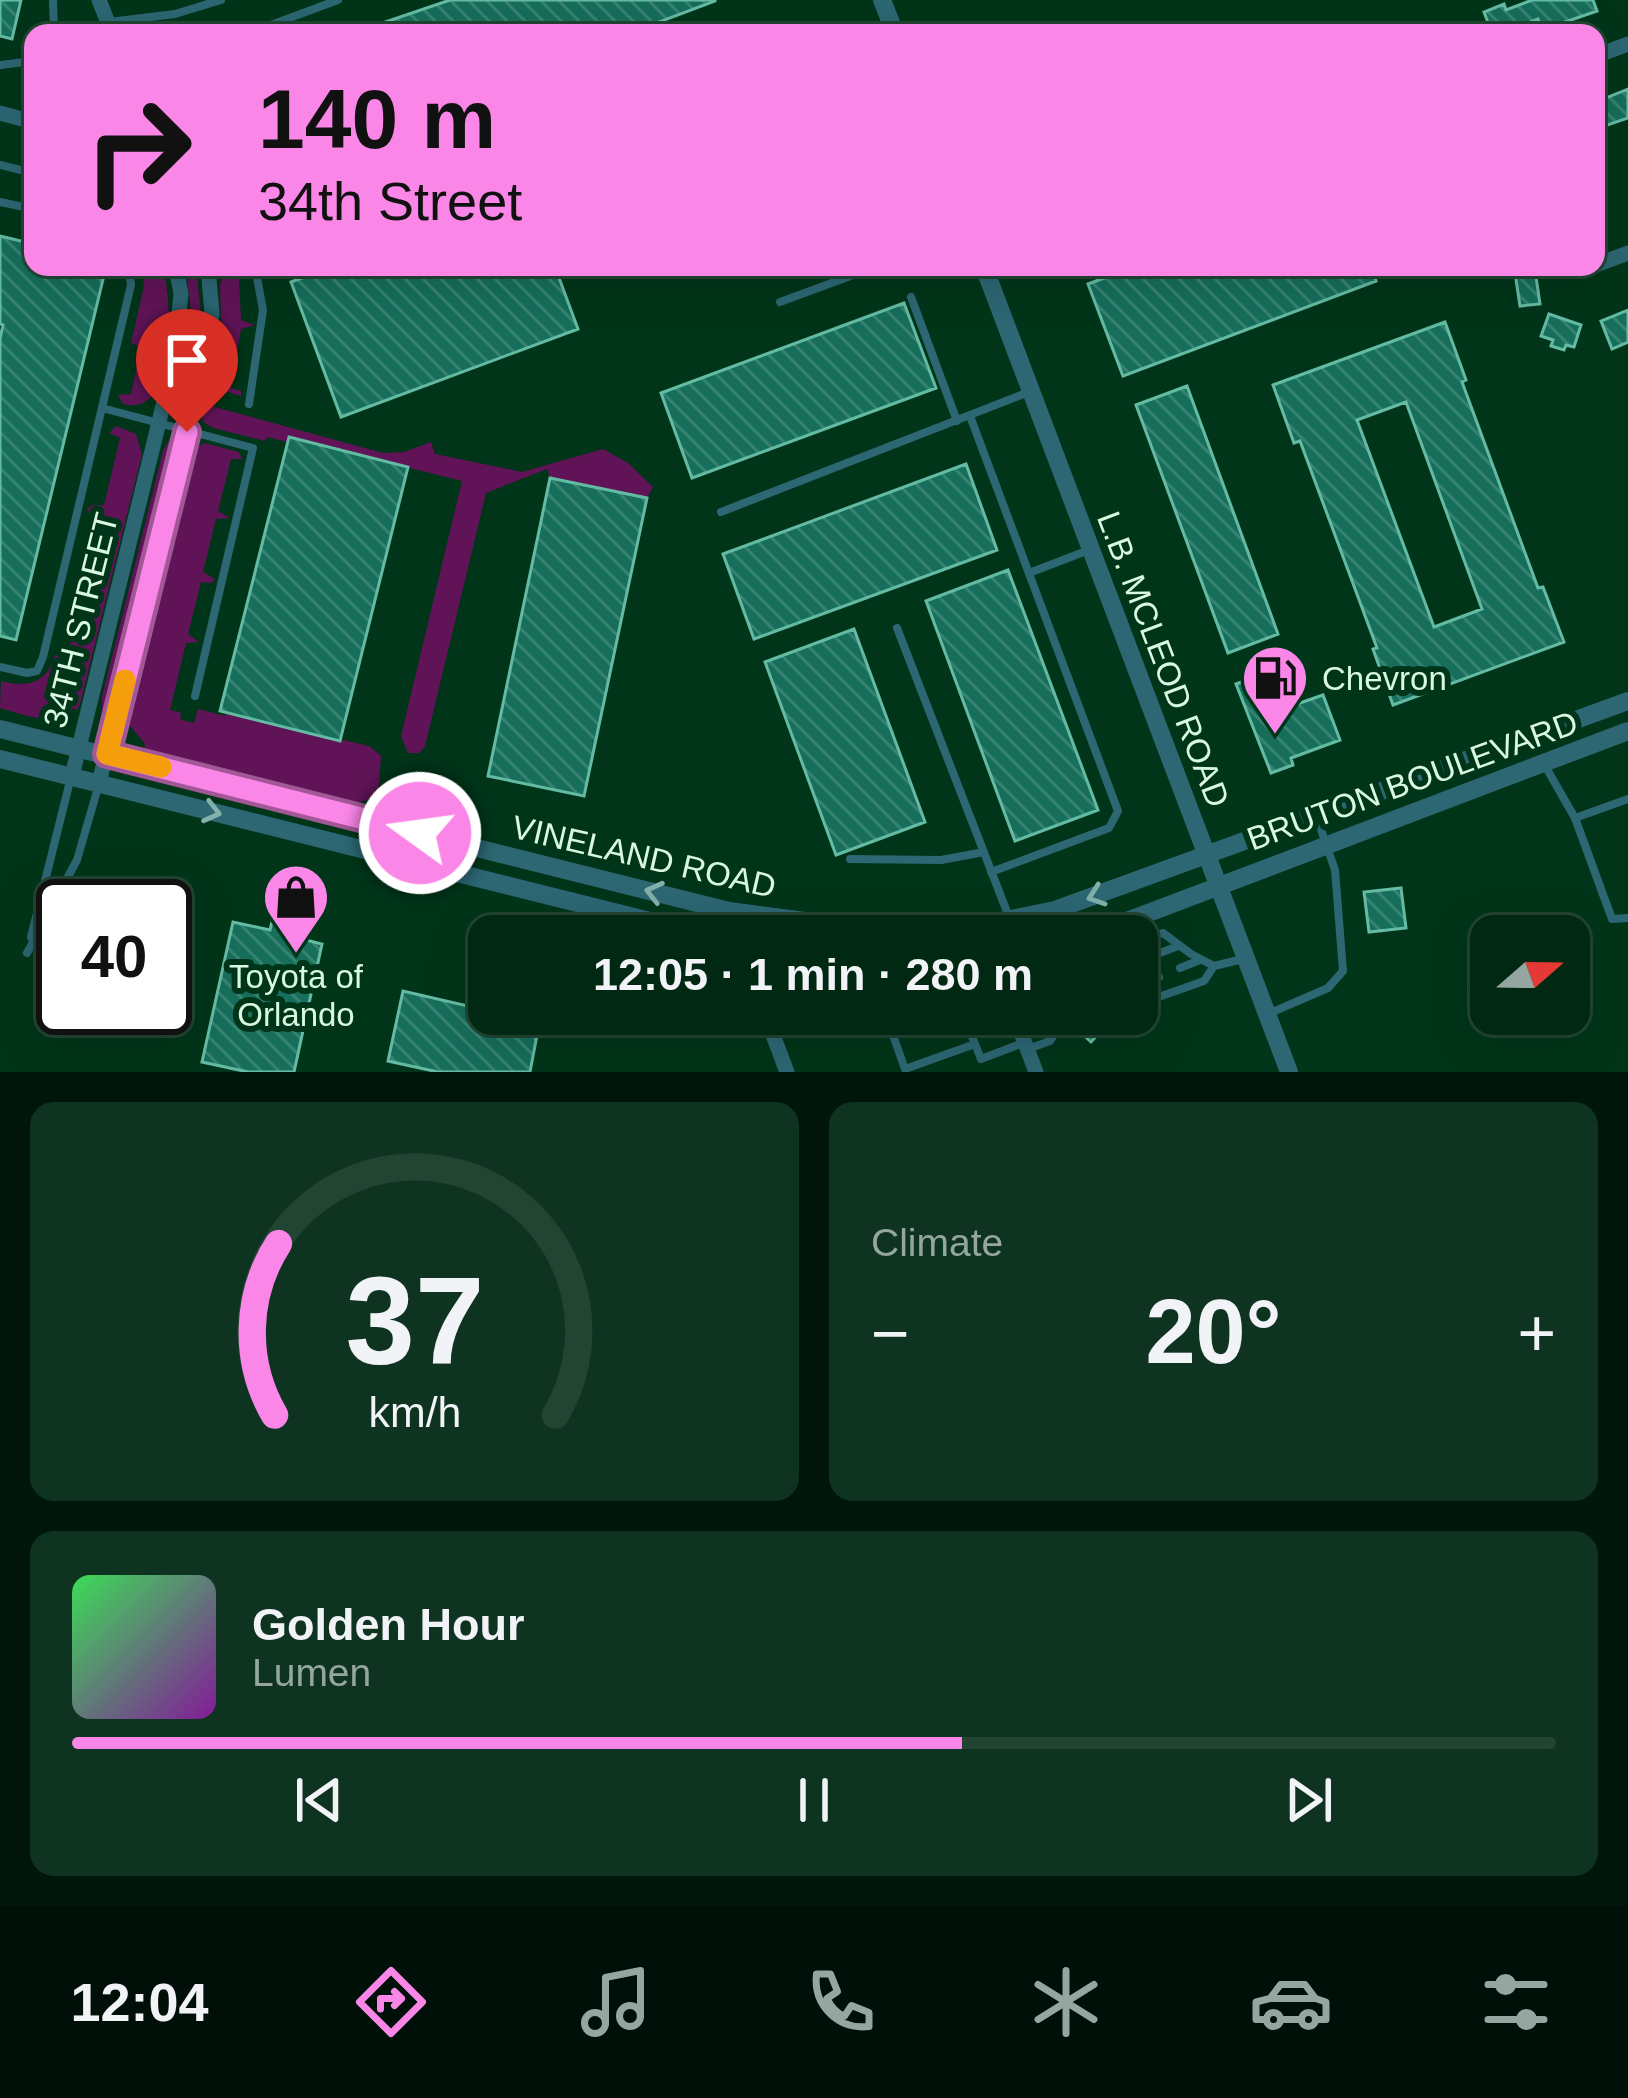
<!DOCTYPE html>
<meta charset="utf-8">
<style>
body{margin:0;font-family:Helvetica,sans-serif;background:#0e3421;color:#f1f3f6;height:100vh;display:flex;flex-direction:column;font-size:45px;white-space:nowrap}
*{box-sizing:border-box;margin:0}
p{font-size:39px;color:#95a6a0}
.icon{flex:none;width:66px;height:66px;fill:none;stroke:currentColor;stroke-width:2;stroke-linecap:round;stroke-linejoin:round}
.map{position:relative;height:1072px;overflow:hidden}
.panel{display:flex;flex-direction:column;gap:30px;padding:30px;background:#00160a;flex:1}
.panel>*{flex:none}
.guide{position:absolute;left:24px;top:24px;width:1581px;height:252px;border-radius:24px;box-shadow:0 12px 48px #0002,0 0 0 3px #243;background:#fa87e7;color:#111;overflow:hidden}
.needle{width:78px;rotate:70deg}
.buttons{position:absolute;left:1470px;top:915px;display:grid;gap:24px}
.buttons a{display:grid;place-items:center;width:120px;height:120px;border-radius:24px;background:#002813;box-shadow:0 12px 48px #0002,0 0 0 3px #243;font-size:60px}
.speed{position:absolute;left:36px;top:879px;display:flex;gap:24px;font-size:60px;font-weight:700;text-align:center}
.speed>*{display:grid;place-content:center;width:156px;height:156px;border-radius:50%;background:#002813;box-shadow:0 12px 48px #0002,0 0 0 3px #243;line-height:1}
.speed .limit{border:6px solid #111;border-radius:18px;background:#fff;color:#111}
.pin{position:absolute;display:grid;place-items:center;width:102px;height:102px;color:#fff;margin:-123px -51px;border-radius:50% 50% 50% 0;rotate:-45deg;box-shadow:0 0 12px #0007}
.pin .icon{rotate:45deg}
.me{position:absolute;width:132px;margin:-66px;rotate:284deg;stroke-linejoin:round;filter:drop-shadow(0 0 9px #0008)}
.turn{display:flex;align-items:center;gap:42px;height:252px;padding:0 36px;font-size:54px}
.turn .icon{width:156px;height:156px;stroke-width:2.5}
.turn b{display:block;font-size:84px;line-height:102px}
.big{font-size:90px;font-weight:700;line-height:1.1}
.panel .widget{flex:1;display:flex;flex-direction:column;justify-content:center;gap:18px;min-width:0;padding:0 42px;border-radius:24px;background:#0e3421}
.panel .dial{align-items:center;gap:0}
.dial svg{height:312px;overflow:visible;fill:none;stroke:#243;stroke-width:7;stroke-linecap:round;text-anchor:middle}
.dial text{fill:#f1f3f6;stroke:none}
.song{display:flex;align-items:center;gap:36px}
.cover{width:144px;height:144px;border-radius:18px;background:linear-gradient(135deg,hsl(130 70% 55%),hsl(290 70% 35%))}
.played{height:12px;border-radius:6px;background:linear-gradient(90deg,#fa87e7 60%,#243 60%)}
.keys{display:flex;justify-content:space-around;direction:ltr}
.heat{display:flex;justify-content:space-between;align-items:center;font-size:66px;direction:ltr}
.panel .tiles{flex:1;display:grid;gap:30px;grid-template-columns:1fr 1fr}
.widget:last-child{grid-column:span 2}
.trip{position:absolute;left:468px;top:915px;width:690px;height:120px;border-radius:24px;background:#002813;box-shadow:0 12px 48px #0002,0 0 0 3px #243;font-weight:700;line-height:120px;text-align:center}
.tabs{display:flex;height:192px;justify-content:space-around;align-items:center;background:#001008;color:#95a6a0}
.tabs .icon{width:84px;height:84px}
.tabs .current{color:#fa87e7}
.tabs b{font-size:54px;color:#f1f3f6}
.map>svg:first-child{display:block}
.grass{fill:#601457}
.building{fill:url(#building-back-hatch);stroke:#64bba3;stroke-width:3;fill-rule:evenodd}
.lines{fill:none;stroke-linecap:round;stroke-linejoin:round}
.service{stroke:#2c6773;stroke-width:8}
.minor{stroke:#2c6773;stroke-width:15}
.tertiary{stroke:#2c6773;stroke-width:18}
.oneway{stroke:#82b0aa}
.route-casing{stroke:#a25896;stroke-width:30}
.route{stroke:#fa87e7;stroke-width:21}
.slow{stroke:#f59e0b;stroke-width:21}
.labels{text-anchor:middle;stroke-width:12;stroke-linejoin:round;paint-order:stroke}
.street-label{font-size:33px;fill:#d8f8e1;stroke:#003519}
.poi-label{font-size:33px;fill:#d8f8e1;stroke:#003519;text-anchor:start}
</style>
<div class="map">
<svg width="1628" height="1072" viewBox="0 0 1628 1072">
<defs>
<pattern id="building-back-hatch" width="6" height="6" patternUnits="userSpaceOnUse" patternTransform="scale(3)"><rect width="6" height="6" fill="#166e5b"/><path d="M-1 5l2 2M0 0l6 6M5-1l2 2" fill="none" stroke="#378372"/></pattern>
</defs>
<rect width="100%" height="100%" fill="#003519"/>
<path class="grass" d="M141 267H163C172 300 179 419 123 404L118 395 131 394 141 347 131 343 144 286Z
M186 267H196L202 322 184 402 177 412 175 400 192 322Z
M247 268 250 275 239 278 241 320 255 325 241 329 231 388 241 391V396L218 389 210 379 221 326 220 284 223 276Z
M211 406 383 453 404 452 431 442 435 454 522 472 603 449 628 463 653 487 647 498 550 478 547 469 486 493 425 746 419 753H408L401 736 462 481 289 438 287 442 267 437 265 441 213 428 202 421 205 408Z
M116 426 136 434 142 454 80 704 77 710 73 708C51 727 25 715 0 708L1 681C28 688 47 683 55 655L67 656 83 590 72 586V581L86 580 100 520 91 517 87 509 92 505H104L120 438 109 433Z
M169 440V464L110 705 102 717V697L163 451Z
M204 443 239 452 242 459H231L218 511 230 518 216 519 203 572 215 579 212 583 201 582 188 634 199 642 186 643 170 710 180 712 181 720 194 723 198 709 225 716 227 713 369 746 381 756 378 796 358 803 150 752 144 750 145 744 126 721 192 452Z"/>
<path class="building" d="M0 0H21L12 39 0 36Z
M450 0H715V1L630 33H353Z
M1532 0H1593L1597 11 1542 30 1538 19 1502 33H1492L1484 12 1504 4 1506 10Z
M1628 89V118L1596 129V102Z
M0 236 33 244V267H106L16 640 0 636V339L3 325 0 324Z
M331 267H555L578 329 341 417 291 282Z
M1134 267H1371L1376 281 1123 376 1088 284Z
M1535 270 1540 304 1520 306 1515 273Z
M904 303 936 388 692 478 661 393Z
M1628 310V342L1612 349 1601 321Z
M1549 314 1581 325 1574 347 1566 345 1564 350 1551 346 1553 340 1541 336Z
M1445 322 1466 380 1462 382 1538 588 1543 587 1564 642 1393 705 1373 649 1377 648 1300 441 1294 443 1273 385ZM1406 402 1482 609 1434 627 1357 420Z
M1187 386 1278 634 1228 653 1136 405Z
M289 437 408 467 340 741 220 711Z
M966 464 997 550 754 639 723 554Z
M550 478 647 498 584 796 488 776Z
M1008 570 1098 810 1015 841 926 601Z
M854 629 925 822 836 855 765 662Z
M1266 673 1271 686 1265 688 1274 712 1323 695 1340 740 1291 758 1293 765 1271 773 1236 684Z
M1401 888 1406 928 1369 932 1364 892Z
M274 913 302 919 298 938 322 944 294 1072H248L202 1062 233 922 270 930Z
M478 973 489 975V1014H541L530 1072H438L388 1061 403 991 472 1007Z
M1061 1014H1117L1091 1042Z"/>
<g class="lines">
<path class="service" d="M53 0 54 33
M109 22 175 14 221 0
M249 33 338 0
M0 65 33 61
M0 165 33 173
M0 202 33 209
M911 297 957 421
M780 302 875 267
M249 404 263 310 255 267
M102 408 253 448 195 696
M970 416 1118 811 1109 828 991 872
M721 512 1029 392
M1029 573 1089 550
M897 628 1009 917
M0 667 27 673 37 671 43 657 131 285 129 267
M1544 764 1575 818 1612 919 1628 918
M1575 818 1628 799
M850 859 941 860 984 852
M31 937 71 777
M1137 942 1163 933 1191 954 1214 966 1243 959
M27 953 77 860 99 784
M1160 953 1178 946
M1137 962 1140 960
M1180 968 1200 960
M1137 984 1153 999 1204 981 1214 966
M1138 985 1159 977
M1270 1013 1328 988 1343 971 1335 870 1317 818
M916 1014 889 1024 905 1069 975 1044
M963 1014 981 1059 1023 1043
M1028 1049 1050 1041 1057 1030 1052 1014"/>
<path class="minor" d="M99 0 112 33
M1596 56 1628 44
M0 113 33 122
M1596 265 1628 253
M72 776 174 361 181 294 176 267
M99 783 204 359 212 314 208 267
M765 1014 787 1072
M1014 1014 1036 1072"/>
<path class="tertiary" d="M882 0 895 33
M984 267 1289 1072
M0 729 729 911 904 934 977 926 1055 910 1628 701
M0 759 710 936
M1071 936 1127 921 1628 731"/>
</g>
<defs><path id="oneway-chevron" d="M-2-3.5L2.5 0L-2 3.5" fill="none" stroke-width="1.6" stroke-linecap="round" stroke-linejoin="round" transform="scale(3)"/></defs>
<g class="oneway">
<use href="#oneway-chevron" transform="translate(212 812) rotate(14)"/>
<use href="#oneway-chevron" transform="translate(654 892) rotate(-166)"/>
<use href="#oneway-chevron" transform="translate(1096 896) rotate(161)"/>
</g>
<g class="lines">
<g class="route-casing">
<path id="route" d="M187 432 107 754 420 833"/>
</g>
<use href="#route" class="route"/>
<path class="slow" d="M125 680 107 754 161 767"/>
</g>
<defs>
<g id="fuel-pin" transform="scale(3.45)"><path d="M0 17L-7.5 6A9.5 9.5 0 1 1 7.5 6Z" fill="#fa87e7" stroke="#003519"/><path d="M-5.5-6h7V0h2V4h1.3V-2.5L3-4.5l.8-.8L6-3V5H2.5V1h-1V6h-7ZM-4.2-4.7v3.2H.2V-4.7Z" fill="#111"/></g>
<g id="shop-pin" transform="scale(3.45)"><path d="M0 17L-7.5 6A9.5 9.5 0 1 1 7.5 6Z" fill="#fa87e7" stroke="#003519"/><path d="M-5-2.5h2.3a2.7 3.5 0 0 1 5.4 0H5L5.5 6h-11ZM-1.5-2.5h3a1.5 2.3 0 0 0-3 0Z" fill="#111"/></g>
</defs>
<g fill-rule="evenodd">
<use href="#fuel-pin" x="1275" y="678"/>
<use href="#shop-pin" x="296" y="897"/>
</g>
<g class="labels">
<g class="street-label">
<text transform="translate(80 620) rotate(-76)" y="12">34TH STREET</text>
<text transform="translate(1164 659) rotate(69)" y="12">L.B. MCLEOD ROAD</text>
<text transform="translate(1412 780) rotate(-20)" y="12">BRUTON BOULEVARD</text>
<text transform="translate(644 856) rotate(13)" y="12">VINELAND ROAD</text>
</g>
<g class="poi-label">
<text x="1322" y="690">Chevron</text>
<text x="296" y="988" text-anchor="middle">Toyota of<tspan x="296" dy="38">Orlando</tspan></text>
</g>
</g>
</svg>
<div class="buttons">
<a><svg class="needle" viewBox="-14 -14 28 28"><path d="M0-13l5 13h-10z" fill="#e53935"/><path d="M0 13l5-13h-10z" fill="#95a6a0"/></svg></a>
</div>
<div class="speed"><div class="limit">40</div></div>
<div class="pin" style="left:187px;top:432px;background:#d93025"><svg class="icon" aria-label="arrive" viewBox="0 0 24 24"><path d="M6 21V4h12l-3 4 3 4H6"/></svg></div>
<svg class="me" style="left:420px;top:833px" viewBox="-20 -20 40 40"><circle r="17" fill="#fa87e7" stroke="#fff" stroke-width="3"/><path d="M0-11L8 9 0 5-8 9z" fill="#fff"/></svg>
<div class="trip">12:05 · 1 min · 280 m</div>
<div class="guide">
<div class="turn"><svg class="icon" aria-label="right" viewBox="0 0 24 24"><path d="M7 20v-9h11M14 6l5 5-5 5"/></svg><div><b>140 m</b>34th Street</div></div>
</div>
</div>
<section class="panel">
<div class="tiles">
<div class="widget dial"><svg viewBox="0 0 100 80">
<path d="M14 69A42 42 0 1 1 86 69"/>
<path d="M14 69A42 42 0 0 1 15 25" stroke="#fa87e7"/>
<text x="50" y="56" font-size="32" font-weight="700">37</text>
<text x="50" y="72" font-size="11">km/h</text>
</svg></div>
<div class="widget"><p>Climate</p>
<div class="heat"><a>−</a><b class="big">20°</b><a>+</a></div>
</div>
<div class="widget">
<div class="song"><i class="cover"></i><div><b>Golden Hour</b><p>Lumen</p></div></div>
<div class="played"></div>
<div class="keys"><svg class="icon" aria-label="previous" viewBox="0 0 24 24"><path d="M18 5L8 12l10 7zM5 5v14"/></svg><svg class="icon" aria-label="pause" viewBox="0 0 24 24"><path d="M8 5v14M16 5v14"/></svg><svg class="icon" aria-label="next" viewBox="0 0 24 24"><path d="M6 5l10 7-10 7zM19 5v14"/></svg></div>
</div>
</div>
</section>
<nav class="tabs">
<b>12:04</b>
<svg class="icon current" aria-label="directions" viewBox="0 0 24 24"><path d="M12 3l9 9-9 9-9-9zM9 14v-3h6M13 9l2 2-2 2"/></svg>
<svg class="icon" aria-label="music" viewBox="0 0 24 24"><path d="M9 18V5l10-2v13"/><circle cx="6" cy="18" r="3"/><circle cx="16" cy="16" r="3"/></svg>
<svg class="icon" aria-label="phone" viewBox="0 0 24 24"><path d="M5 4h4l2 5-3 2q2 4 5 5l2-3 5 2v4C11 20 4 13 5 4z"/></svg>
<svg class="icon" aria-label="climate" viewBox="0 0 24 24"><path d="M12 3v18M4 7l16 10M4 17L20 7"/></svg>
<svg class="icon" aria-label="car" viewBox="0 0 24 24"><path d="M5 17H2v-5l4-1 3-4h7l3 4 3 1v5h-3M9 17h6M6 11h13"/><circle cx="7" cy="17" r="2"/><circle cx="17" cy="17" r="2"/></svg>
<svg class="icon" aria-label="filters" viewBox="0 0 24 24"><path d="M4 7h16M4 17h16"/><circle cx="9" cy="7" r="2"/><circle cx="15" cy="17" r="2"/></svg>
</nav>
